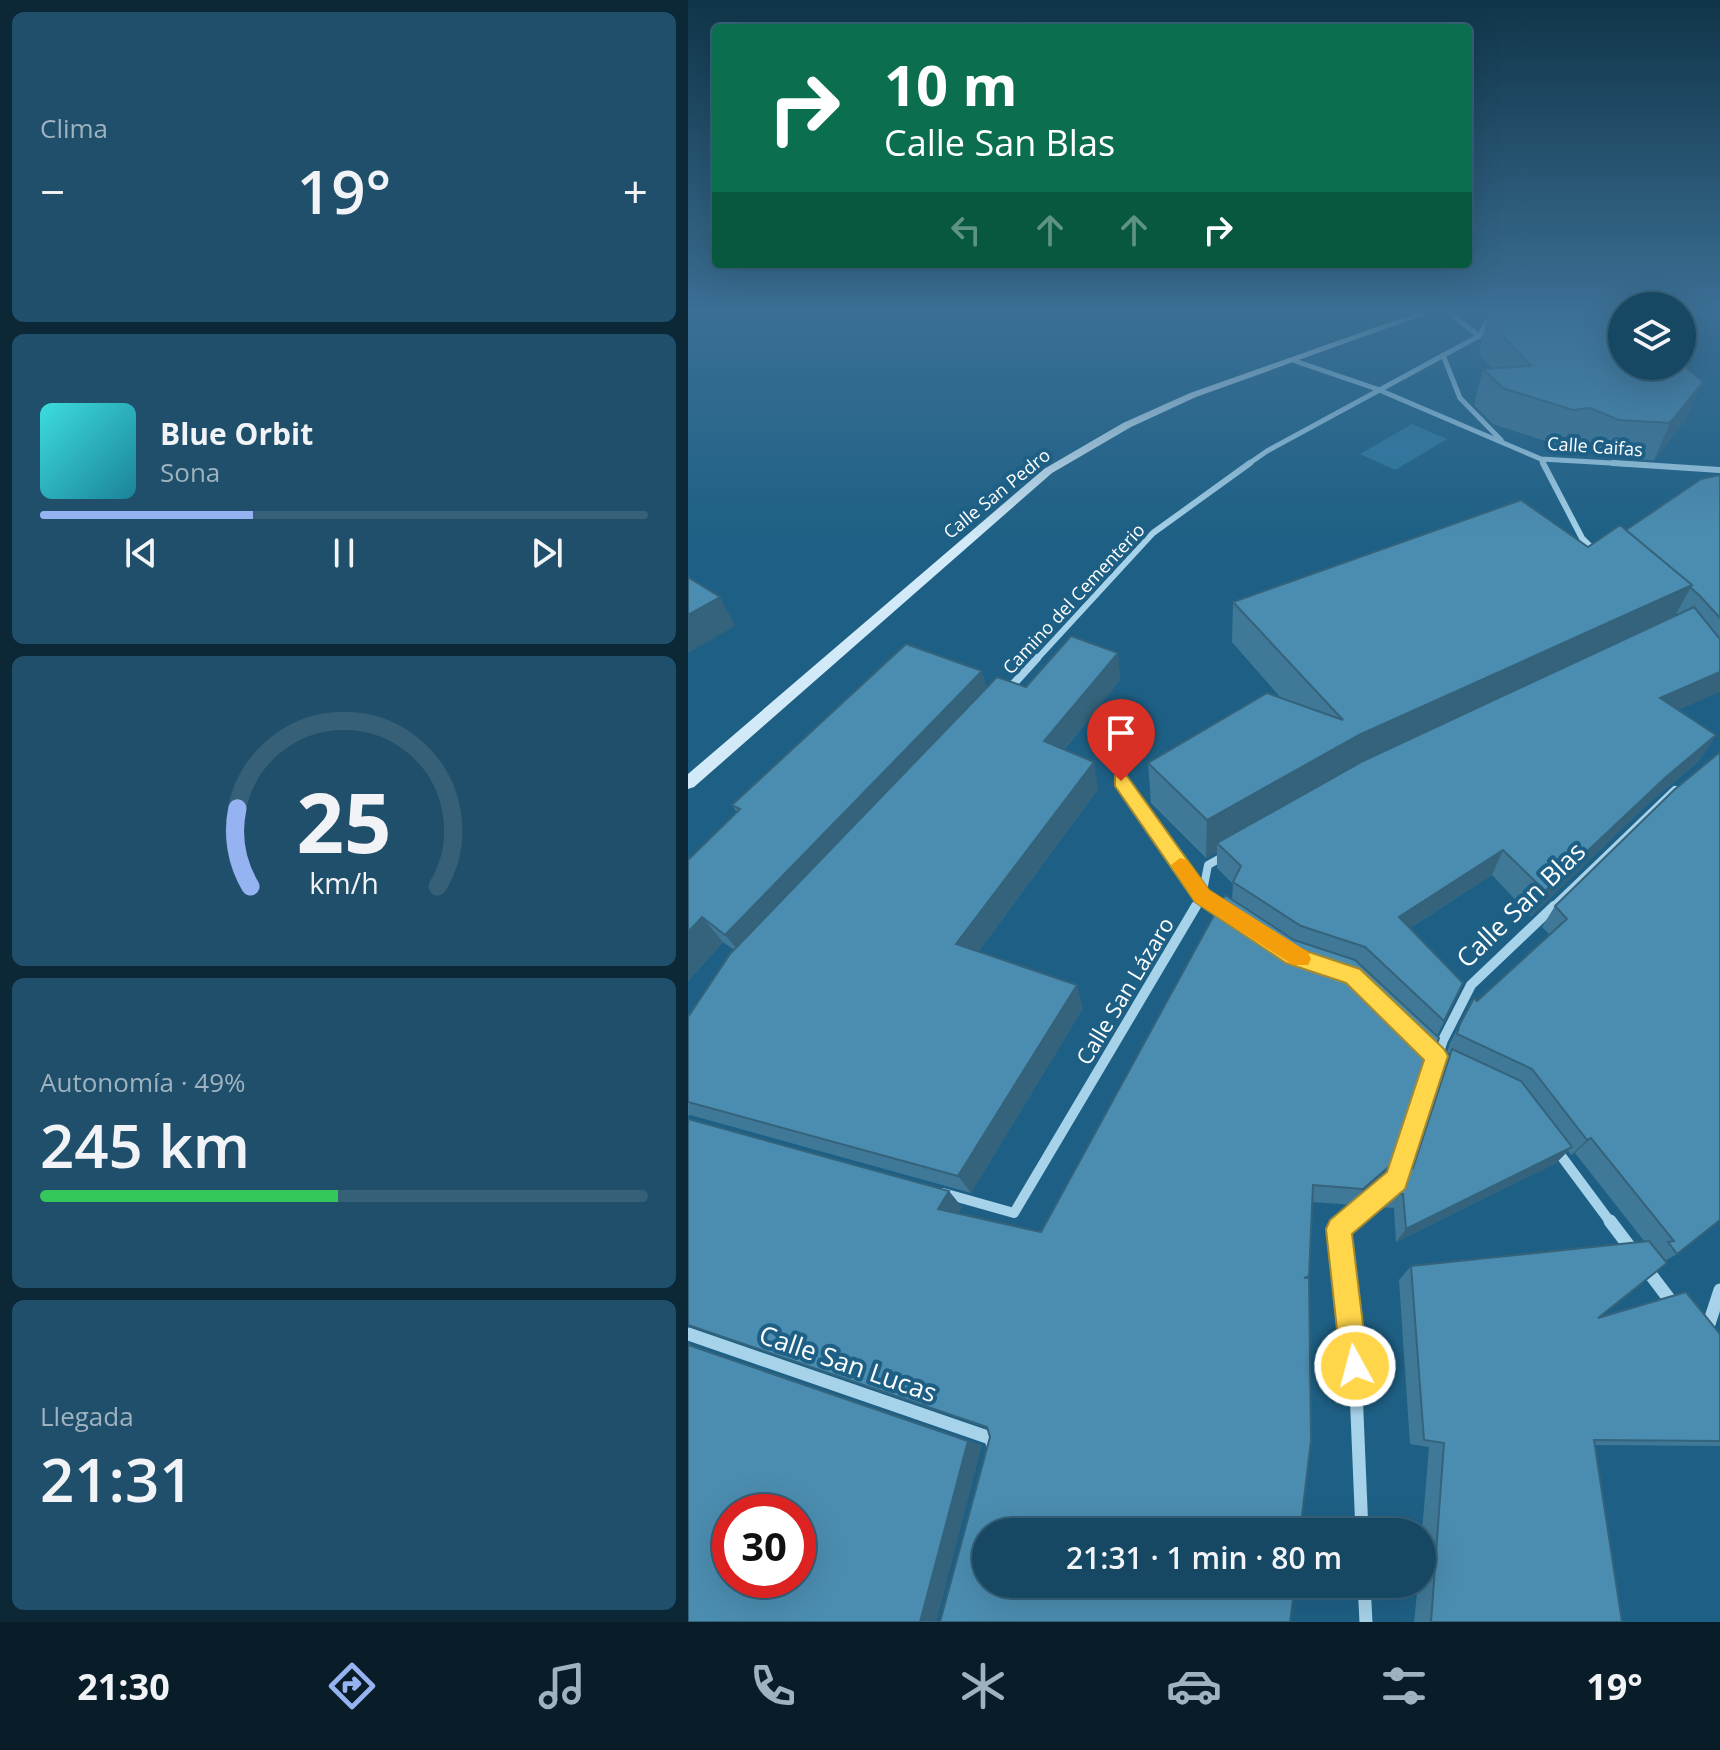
<!DOCTYPE html>
<html lang="es">
<meta charset="utf-8">
<style>
body{margin:0;font-family:"Open Sans",sans-serif;background:#1f4f6a;color:#f1f3f6;height:100vh;display:flex;flex-direction:column;font-size:30px;white-space:nowrap}
*{box-sizing:border-box;margin:0}
p{font-size:26px;color:#9eb2bf}
.icon{flex:none;width:44px;height:44px;fill:none;stroke:currentColor;stroke-width:2;stroke-linecap:round;stroke-linejoin:round}
.map{position:relative;flex:1;overflow:hidden}
.side{display:flex;flex-direction:column;gap:12px;padding:12px;background:#0c2837;width:688px}
.side>*{flex:none}
.hud{position:absolute;left:24px;top:24px;width:760px;height:244px;border-radius:8px;box-shadow:0 8px 32px #0002,0 0 0 2px #356078;background:#0b6e4f;color:#fff;overflow:hidden}
.fabs{position:absolute;left:920px;top:292px;display:grid;gap:16px}
.fabs a{display:grid;place-items:center;width:88px;height:88px;border-radius:50%;background:#164864;box-shadow:0 8px 32px #0002,0 0 0 2px #356078;font-size:40px}
.speed{position:absolute;left:24px;top:1494px;display:flex;gap:16px;font-size:40px;font-weight:700;text-align:center}
.speed>*{display:grid;place-content:center;width:104px;height:104px;border-radius:50%;background:#164864;box-shadow:0 8px 32px #0002,0 0 0 2px #356078;line-height:1}
.speed .limit{border:12px solid #d22;background:#fff;color:#111}
.pin{position:absolute;display:grid;place-items:center;width:68px;height:68px;color:#fff;margin:-82px -34px;border-radius:50% 50% 50% 0;rotate:-45deg;box-shadow:0 0 8px #0007}
.pin .icon{rotate:45deg}
.me{position:absolute;width:88px;margin:-44px;rotate:353deg;stroke-linejoin:round;filter:drop-shadow(0 0 6px #0008)}
.turn{display:flex;align-items:center;gap:28px;height:168px;padding:0 40px;font-size:36px}
.turn .icon{width:104px;height:104px;stroke-width:2.5}
.turn b{display:block;font-size:56px;line-height:68px}
.lanes{display:flex;align-items:center;height:76px;padding:0 40px;background:#0003;justify-content:center;gap:40px;direction:ltr}
.lanes .off{opacity:.35}
.big{font-size:60px;font-weight:600;line-height:1.1}
.side .widget{flex:1;display:flex;flex-direction:column;justify-content:center;gap:12px;min-width:0;padding:0 28px;border-radius:12px;background:#1f4f6a}
.side .dial{align-items:center;gap:0}
.dial svg{height:208px;overflow:visible;fill:none;stroke:#356078;stroke-width:7;stroke-linecap:round;text-anchor:middle}
.dial text{fill:#f1f3f6;stroke:none}
.song{display:flex;align-items:center;gap:24px}
.cover{width:96px;height:96px;border-radius:12px;background:linear-gradient(135deg,hsl(180 70% 55%),hsl(190 70% 35%))}
.played{height:8px;border-radius:4px;background:linear-gradient(90deg,#95b2f1 35%,#356078 35%)}
.keys{display:flex;justify-content:space-around;direction:ltr}
.heat{display:flex;justify-content:space-between;align-items:center;font-size:44px;direction:ltr}
.charge{height:12px;border-radius:6px;background:linear-gradient(90deg,#34c759 49%,#356078 0)}
.trip{position:absolute;left:284px;top:1518px;width:464px;height:80px;border-radius:40px;background:#164864;box-shadow:0 8px 32px #0002,0 0 0 2px #356078;font-weight:600;line-height:80px;text-align:center}
.tab-bar{display:flex;height:128px;justify-content:space-around;align-items:center;background:#091d28;color:#9eb2bf}
.tab-bar .icon{width:56px;height:56px}
.tab-bar .active{color:#95b2f1}
.tab-bar b{font-size:36px;color:#f1f3f6}
main{display:flex;flex:1;min-height:0}
.map>svg:first-child{display:block}
.green{fill:#2f7aa2}
.lines{fill:none;stroke-linecap:round;stroke-linejoin:round}
.path{stroke:#a7d3ea;stroke-width:3;stroke-dasharray:2 4;stroke-linecap:butt}
.street-far4{stroke:#a7d3ea;stroke-width:5}
.street-far3{stroke:#a7d3ea;stroke-width:6}
.street-far2{stroke:#a7d3ea;stroke-width:8}
.street-far1{stroke:#a7d3ea;stroke-width:10}
.street{stroke:#a7d3ea;stroke-width:13}
.secondary{fill:#d2eaf8;fill-rule:evenodd}
.wall{fill:#407997}
.shaded-wall{fill:#34637b}
.building{fill:#4b8db0;stroke:#34637b;stroke-width:2;fill-rule:evenodd}
.route{fill:#ffd54a;stroke:#a68a30;stroke-width:2}
.slow{fill:#f59e0b}
.labels{text-anchor:middle;stroke-width:8;stroke-linejoin:round;paint-order:stroke}
.far-street-label{font-size:18px;fill:#fff;stroke:#1e6085}
.street-label{font-size:22px;fill:#fff;stroke:#1e6085}
.near-street-label{font-size:26px;fill:#fff;stroke:#1e6085}
</style>
<main>
<section class="side">
<div class="widget"><p>Clima</p>
<div class="heat"><a>−</a><b class="big">19°</b><a>+</a></div>
</div>
<div class="widget">
<div class="song"><i class="cover"></i><div><b>Blue Orbit</b><p>Sona</p></div></div>
<div class="played"></div>
<div class="keys"><svg class="icon" aria-label="previous" viewBox="0 0 24 24"><path d="M18 5L8 12l10 7zM5 5v14"/></svg><svg class="icon" aria-label="pause" viewBox="0 0 24 24"><path d="M8 5v14M16 5v14"/></svg><svg class="icon" aria-label="next" viewBox="0 0 24 24"><path d="M6 5l10 7-10 7zM19 5v14"/></svg></div>
</div>
<div class="widget dial"><svg viewBox="0 0 100 80">
<path d="M14 69A42 42 0 1 1 86 69"/>
<path d="M14 69A42 42 0 0 1 9 39" stroke="#95b2f1"/>
<text x="50" y="56" font-size="32" font-weight="700">25</text>
<text x="50" y="72" font-size="11">km/h</text>
</svg></div>
<div class="widget"><p>Autonomía · 49%</p><b class="big">245 km</b><div class="charge"></div></div>
<div class="widget"><p>Llegada</p><b class="big">21:31</b></div>
</section>
<div class="map">
<svg width="1032" height="1622" viewBox="0 0 1032 1622">
<rect width="100%" height="100%" fill="#1e6085"/>
<path class="green" d="M724 424 759 439 707 470 672 454Z"/>
<g class="lines">
<path class="path" d="M0 317 19 311"/>
<path class="street-far4" d="M791 336 806 311
M755 355 772 398 813 440
M607 361 689 389 853 459 958 465
M853 459 856 465
M559 465 579 451 791 336 759 311"/>
<path class="street-far3" d="M855 463 894 538 907 551
M925 463 1032 470
M348 660 465 533 562 463"/>
<path class="street-far2" d="M320 690 349 658
M433 781 514 896 531 908
M507 908 514 896 520 865 538 855
M864 908 987 790"/>
<path class="street-far1" d="M528 906 539 913
M868 1149 923 1223
M255 1193 326 1213 508 906
M659 1223 708 1180 755 1040 783 985 866 906"/>
<path class="street" d="M661 1221 651 1229 667 1366 674 1532
M922 1221 944 1250
M957 1267 985 1304
M1019 1330 1032 1290
M0 1334 305 1439 304 1443
M676 1584 678 1622"/>
<path class="secondary" d="M734 311H747L508 397 443 427 364 473 6 787 0 789V774L356 469 435 423 502 393Z"/>
</g>
<path class="wall" d="M799 319 999 418 966 460 917 457 890 445 873 446 805 424 786 405 795 369H804L791 354Z
M1032 475V672L990 710 1028 735 1010 762 961 803 843 916 804 875 722 928 775 983 749 1036 711 1158 701 1175 667 1205 624 1202 620 1278 302 1437 299 1428 0 1325 274 1207 270 1213 353 1232 544 900 545 884 529 868V852L518 858 463 803 460 763 593 698 544 642 545 602 900 547 938 530Z
M430 653 432 680 376 750 410 789 290 952 395 1008 283 1193 2 1115 0 1116V1017L46 950 35 942 0 981V860L49 813 44 805 294 671 298 688 338 687Z
M986 790 989 1254 977 1261 910 1318 1032 1334V1446L907 1445 934 1622H726L730 1584H734V1532L741 1447 722 1444 711 1280 723 1266 957 1242 887 1153 883 1155 880 1151 868 1163 708 1242 706 1208 690 1207 698 1193 719 1173 754 1068 762 1054 759 1052 762 1043 786 998 789 1001 862 935 854 927 867 906Z"/>
<path class="shaded-wall" d="M1015 382 999 418 966 460 982 423Z
M1004 585 982 625 529 843V852L518 858 519 820 671 735Z
M32 597 47 626 0 653V615Z
M430 653 432 680 361 768 356 741Z
M294 671 301 699 58 959 37 935Z
M1032 672V692L956 725 972 698Z
M1028 735 1010 762 961 803 843 916 857 891 978 777Z
M406 762 410 789 278 968 268 944Z
M815 850 804 875 703 940 711 917Z
M14 917 35 942 0 981V932Z
M389 985 395 1008 283 1193 270 1176Z
M903 1138 887 1153 883 1155 899 1140Z
M884 1147 868 1163 708 1242 718 1229Z
M711 1158 701 1175 667 1205 675 1189Z
M261 1191 274 1207 264 1224 250 1209Z
M0 1342 9 1348 294 1445 249 1620 250 1622H232L0 1366Z"/>
<path class="building" d="M812 311H934V366H994V364L1015 382 982 423 931 420 902 408 885 410 815 388 795 369 843 366 799 319Z
M1032 475V618L1012 596 1002 587 1004 585 938 530 1013 479Z
M833 500 900 547 932 525 1004 585 671 735 519 820 460 763 579 693 655 720 545 602Z
M0 577 32 597 0 615Z
M1006 607 1032 639V672L972 698 1028 735 978 777 857 891 815 850 711 917 775 983 756 1021 677 947 613 926 545 882 553 866 529 843 675 761Z
M383 636 430 653 356 741 406 762 268 944 389 985 270 1176 0 1102V1017L42 954 309 677 338 687Z
M218 644 294 671 37 935 14 917 0 932V860L52 809 44 805Z
M1032 752V1220L989 1254 980 1242 986 1241 903 1138 899 1140 844 1069 769 1034 772 1024 786 998 789 1001 879 919 867 906 986 790Z
M537 895 606 940 667 960 751 1038 711 1158 675 1189 625 1185 621 1276 616 1278H621L623 1440 612 1532H298V1584H607L602 1622H252L302 1437 299 1427 0 1325V1119L261 1191 250 1209 353 1232Z
M764 1049 833 1081 884 1147 718 1229 715 1194 698 1193 725 1168Z
M961 1241 979 1263 910 1318 998 1292 1032 1334V1441L906 1440 934 1622H743L756 1443 736 1440 723 1266Z
M0 1345 280 1441 232 1622H0ZM42 1512H110V1580H42Z"/>
<linearGradient id="sky" x2="0" y2="1"><stop stop-color="#103549"/><stop offset="0.58" stop-color="#3b6f94"/><stop offset="1" stop-color="#3b6f94" stop-opacity="0"/></linearGradient>
<rect width="1032" height="539" fill="url(#sky)"/>
<path class="route" d="M433 774 439 776 521 890 612 949 672 969 756 1049 760 1056 717 1189 664 1234 680 1366 676 1376 667 1380 657 1376 653 1366 638 1229 642 1220 699 1172 736 1060 658 983 598 963 507 902 427 786V776Z"/>
<path class="slow" d="M492 858 499 860 521 890 620 952 623 959 620 965H605L507 902 483 865Z"/>
<g class="labels">
<g class="far-street-label">
<text transform="translate(907 447) rotate(4)" y="6">Calle Caifas</text>
<text transform="translate(309 494) rotate(-39)" y="6">Calle San Pedro</text>
<text transform="translate(386 599) rotate(-47)" y="6">Camino del Cementerio</text>
</g>
<g class="street-label">
<text transform="translate(437 991) rotate(-59)" y="8">Calle San Lázaro</text>
</g>
<g class="near-street-label">
<text transform="translate(833 905) rotate(-44)" y="9">Calle San Blas</text>
<text transform="translate(160 1364) rotate(19)" y="9">Calle San Lucas</text>
</g>
</g>
</svg>
<div class="fabs">
<a><svg class="icon" aria-label="layers" viewBox="0 0 24 24"><path d="M12 4l9 5-9 5-9-5zM3 14l9 5 9-5"/></svg></a>
</div>
<div class="speed"><div class="limit">30</div></div>
<div class="pin" style="left:433px;top:781px;background:#d93025"><svg class="icon" aria-label="arrive" viewBox="0 0 24 24"><path d="M6 21V4h12l-3 4 3 4H6"/></svg></div>
<svg class="me" style="left:667px;top:1366px" viewBox="-20 -20 40 40"><circle r="17" fill="#ffd54a" stroke="#fff" stroke-width="3"/><path d="M0-11L8 9 0 5-8 9z" fill="#fff"/></svg>
<div class="trip">21:31 · 1 min · 80 m</div>
<div class="hud">
<div class="turn"><svg class="icon" aria-label="right" viewBox="0 0 24 24"><path d="M7 20v-9h11M14 6l5 5-5 5"/></svg><div><b>10 m</b>Calle San Blas</div></div>
<div class="lanes"><svg class="icon off" aria-label="left" viewBox="0 0 24 24"><path d="M17 20v-9H6M10 6l-5 5 5 5"/></svg><svg class="icon off" aria-label="ahead" viewBox="0 0 24 24"><path d="M12 20V5M6 11l6-6 6 6"/></svg><svg class="icon off" aria-label="ahead" viewBox="0 0 24 24"><path d="M12 20V5M6 11l6-6 6 6"/></svg><svg class="icon" aria-label="right" viewBox="0 0 24 24"><path d="M7 20v-9h11M14 6l5 5-5 5"/></svg></div>
</div>
</div>
</main>
<nav class="tab-bar">
<b>21:30</b>
<svg class="icon active" aria-label="directions" viewBox="0 0 24 24"><path d="M12 3l9 9-9 9-9-9zM9 14v-3h6M13 9l2 2-2 2"/></svg>
<svg class="icon" aria-label="music" viewBox="0 0 24 24"><path d="M9 18V5l10-2v13"/><circle cx="6" cy="18" r="3"/><circle cx="16" cy="16" r="3"/></svg>
<svg class="icon" aria-label="phone" viewBox="0 0 24 24"><path d="M5 4h4l2 5-3 2q2 4 5 5l2-3 5 2v4C11 20 4 13 5 4z"/></svg>
<svg class="icon" aria-label="climate" viewBox="0 0 24 24"><path d="M12 3v18M4 7l16 10M4 17L20 7"/></svg>
<svg class="icon" aria-label="car" viewBox="0 0 24 24"><path d="M5 17H2v-5l4-1 3-4h7l3 4 3 1v5h-3M9 17h6M6 11h13"/><circle cx="7" cy="17" r="2"/><circle cx="17" cy="17" r="2"/></svg>
<svg class="icon" aria-label="filters" viewBox="0 0 24 24"><path d="M4 7h16M4 17h16"/><circle cx="9" cy="7" r="2"/><circle cx="15" cy="17" r="2"/></svg>
<b>19°</b>
</nav>
